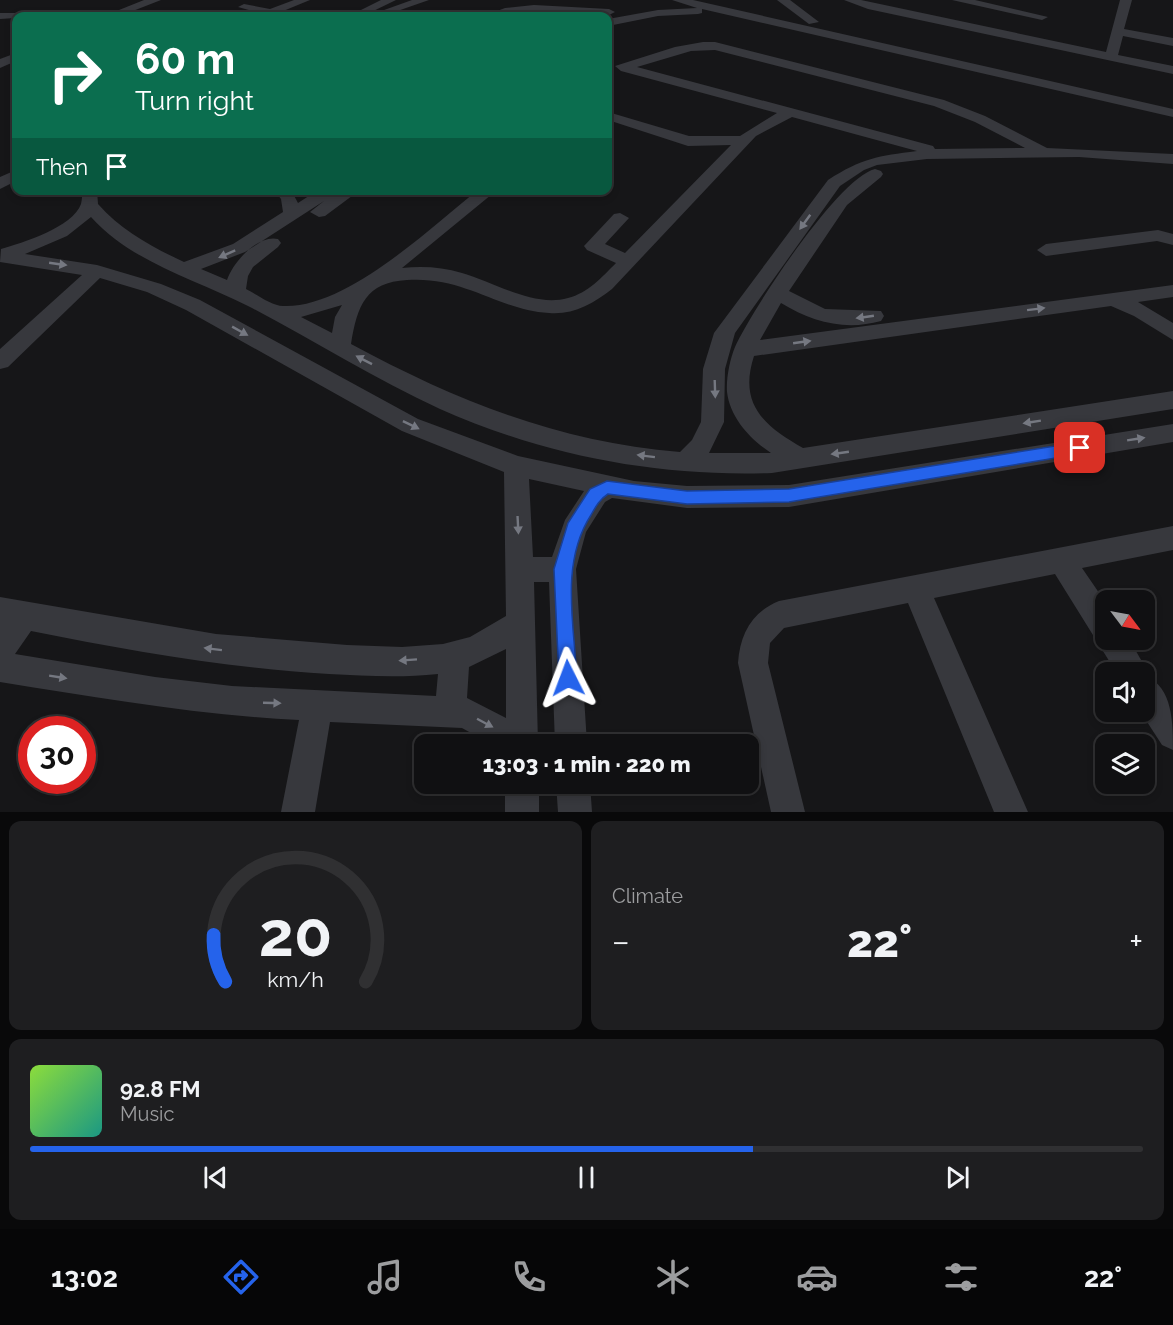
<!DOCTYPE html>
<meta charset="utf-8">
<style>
body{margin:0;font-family:Raleway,sans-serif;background:#1e1e20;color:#f1f3f6;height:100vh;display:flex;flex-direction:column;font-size:22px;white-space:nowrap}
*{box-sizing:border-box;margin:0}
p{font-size:20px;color:#9c9d9f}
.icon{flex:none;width:33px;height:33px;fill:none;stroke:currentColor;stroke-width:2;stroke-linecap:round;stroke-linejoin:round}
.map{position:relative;height:812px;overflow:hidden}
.panel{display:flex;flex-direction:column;gap:9px;padding:9px;background:#09090a;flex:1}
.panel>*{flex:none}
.hud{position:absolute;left:12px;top:12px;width:600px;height:183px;border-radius:12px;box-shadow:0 3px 9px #0003,0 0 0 2px #303032;background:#0b6e4f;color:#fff;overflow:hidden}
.needle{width:39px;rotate:122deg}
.controls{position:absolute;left:1095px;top:590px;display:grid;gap:12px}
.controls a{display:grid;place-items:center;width:60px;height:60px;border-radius:12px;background:#101012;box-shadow:0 3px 9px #0003,0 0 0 2px #303032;font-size:30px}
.speed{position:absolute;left:18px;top:716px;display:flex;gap:12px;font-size:30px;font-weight:700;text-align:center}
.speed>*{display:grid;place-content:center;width:78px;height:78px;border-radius:50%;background:#101012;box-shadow:0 3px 9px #0003,0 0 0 2px #303032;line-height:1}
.speed .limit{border:9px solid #d22;background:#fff;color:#111}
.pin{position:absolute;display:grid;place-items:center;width:51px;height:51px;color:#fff;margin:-26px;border-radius:12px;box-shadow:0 3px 9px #0006}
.me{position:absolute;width:66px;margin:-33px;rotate:357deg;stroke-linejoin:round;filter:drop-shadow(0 0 4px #0008)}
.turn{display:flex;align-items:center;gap:21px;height:126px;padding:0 24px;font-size:27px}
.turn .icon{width:78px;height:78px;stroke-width:2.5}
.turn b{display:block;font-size:42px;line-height:51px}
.then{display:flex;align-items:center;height:57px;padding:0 24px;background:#0003;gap:12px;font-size:22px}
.big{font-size:45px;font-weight:800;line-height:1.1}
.panel .card{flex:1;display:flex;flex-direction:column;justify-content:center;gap:9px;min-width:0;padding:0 21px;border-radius:12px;background:#1e1e20}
.panel .dial{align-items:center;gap:0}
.dial svg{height:156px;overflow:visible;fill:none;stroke:#303032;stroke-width:7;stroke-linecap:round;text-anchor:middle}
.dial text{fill:#f1f3f6;stroke:none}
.song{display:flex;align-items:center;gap:18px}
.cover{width:72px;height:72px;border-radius:9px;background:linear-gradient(135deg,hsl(90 70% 55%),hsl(170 70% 35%))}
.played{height:6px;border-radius:3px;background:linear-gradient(90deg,#2563eb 65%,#303032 65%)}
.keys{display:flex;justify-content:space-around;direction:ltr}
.heat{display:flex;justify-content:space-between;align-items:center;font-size:33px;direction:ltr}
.panel .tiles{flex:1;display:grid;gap:9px;grid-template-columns:1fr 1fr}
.card:last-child{grid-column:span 2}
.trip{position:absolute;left:414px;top:734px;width:345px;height:60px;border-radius:12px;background:#101012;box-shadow:0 3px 9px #0003,0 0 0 2px #303032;font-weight:800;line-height:60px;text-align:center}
.dock{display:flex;height:96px;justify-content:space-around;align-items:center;background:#060607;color:#9c9d9f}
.dock .icon{width:42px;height:42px}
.dock .current{color:#2563eb}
.dock b{font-size:27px;color:#f1f3f6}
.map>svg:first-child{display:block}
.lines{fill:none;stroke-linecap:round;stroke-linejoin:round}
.minor{fill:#37383d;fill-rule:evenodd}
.oneway{fill:#757881}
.route{fill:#2563eb;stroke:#184099;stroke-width:1.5}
</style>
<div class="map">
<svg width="1173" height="812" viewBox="0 0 1173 812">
<rect width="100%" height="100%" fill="#161618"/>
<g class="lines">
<path class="minor" d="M144 0H161L120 16H104Z
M294 0H310L271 16 238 7 244 4 270 9Z
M381 0H396L363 16H349Z
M412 0H429L383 16 373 14Z
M672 0H693L1173 109V117L702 9V13L698 14 658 16 608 26V19L658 10 697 8Z
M777 0H790L819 22 809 24Z
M844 0H861L1106 52 1120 0H1132L1124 29 1173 38V46L1123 36 1118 55 1173 66V74L868 9Z
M952 0H975L1048 17 1042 20Z
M534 5 609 9 615 12 609 15 534 12 484 16 505 8Z
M0 13H39L45 16 0 19Z
M703 42H715L944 100 985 116 1047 148 1173 154V164L1079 157 927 159 877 165 864 170 840 186 735 333 725 369 724 422 709 453H771C751 440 730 418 727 392 726 378 730 359 735 347 751 311 838 178 875 169L881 171 883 174 881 177 847 205 789 291 825 309 881 311 884 316 881 321C845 331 812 322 781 303L760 340 1173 285V297L1138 302 1173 323V340L1134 316 1111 306 754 356C738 405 765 426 803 448L1173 391V409L772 473C657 477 546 456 440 409 374 379 312 339 248 306 195 279 131 262 91 217L67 236 25 254 97 265 161 284 200 300 418 419 518 456 634 481 687 486 789 485 1173 424V442L789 507 687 508 612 498 605 502 586 532 576 569 587 744H555L549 582H534L538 744H491L462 728 330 722 315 812H281L299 720C198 715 100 698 0 682V597L216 634 347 645 402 647 443 644 470 637 506 616 504 472 402 431 186 310 147 292 100 278 8 367 0 369V349L82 275 0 262 1 249C22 243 73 227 81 204 82 200 82 195 83 190H97L98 204C122 231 152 247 184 262L233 244 283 212 281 199 274 190H291L298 203 318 190H338L336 193 340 190H360L325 216 319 217 310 212 324 201 245 252 201 269 227 280C233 262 258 234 278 239L281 243 278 247 253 267 248 276 246 289C256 294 272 306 283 306 346 309 430 228 478 190H497L402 268C423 266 442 267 462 273 494 282 534 308 568 298 588 293 602 277 616 263L587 250 584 246 614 214 620 213 629 218 605 244 625 253 731 145 688 146 608 120V112L689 136H740L777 113 621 71 615 66 675 47ZM715 50 934 106 975 122 1025 148 935 149 933 146 637 67 691 51ZM792 117 917 151C878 156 862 158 828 180L714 333 703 369 701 422 692 440 680 452C558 442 457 401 351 344 357 306 366 282 407 280 465 276 498 310 549 313 573 315 593 304 612 289L756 136ZM342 305 335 317 332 333 301 317ZM529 479 584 491 565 520 552 557H533ZM31 631C130 651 229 668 329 674 365 676 402 678 438 674L436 696 232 686 155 677 15 654ZM506 649V718L467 698 469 667Z
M16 53V61L0 68V59Z
M16 170V181L0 189V177Z
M1158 230 1173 234V245L1157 241 1046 256 1037 250 1046 244Z
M1173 526V550L1082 568 1106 603V639H1129L1148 672 1146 676C1173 688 1173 723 1173 750L1162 745 1140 711H1144V672H1116L1055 574 934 598 1028 812H994L908 603 784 628 770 643 768 663 805 812H771L738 663C740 634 752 612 779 601Z
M505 783H539V812H505Z
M556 783H590L592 812H558Z"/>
</g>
<defs><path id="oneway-solid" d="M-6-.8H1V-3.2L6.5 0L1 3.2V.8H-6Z" transform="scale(1.5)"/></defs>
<g class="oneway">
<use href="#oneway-solid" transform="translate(805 222) rotate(126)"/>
<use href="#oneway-solid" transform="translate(227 254) rotate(156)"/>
<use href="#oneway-solid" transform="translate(58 264) rotate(8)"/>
<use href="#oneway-solid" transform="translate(1036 309) rotate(-7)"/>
<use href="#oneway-solid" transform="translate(865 317) rotate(172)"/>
<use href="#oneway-solid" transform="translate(240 331) rotate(29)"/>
<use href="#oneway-solid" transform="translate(802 342) rotate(-8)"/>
<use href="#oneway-solid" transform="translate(364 360) rotate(-153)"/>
<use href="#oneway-solid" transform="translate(715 389) rotate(88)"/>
<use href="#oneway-solid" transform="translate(1032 422) rotate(171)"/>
<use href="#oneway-solid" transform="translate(411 425) rotate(26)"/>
<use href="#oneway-solid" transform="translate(1136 439) rotate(-9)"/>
<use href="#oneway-solid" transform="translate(840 453) rotate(172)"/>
<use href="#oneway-solid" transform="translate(646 456) rotate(-173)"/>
<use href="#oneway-solid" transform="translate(518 525) rotate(87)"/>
<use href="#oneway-solid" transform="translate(213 649) rotate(-173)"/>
<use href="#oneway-solid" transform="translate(408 660) rotate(176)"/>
<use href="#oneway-solid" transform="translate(58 677) rotate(9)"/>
<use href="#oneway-solid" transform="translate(272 703) rotate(2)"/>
<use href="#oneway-solid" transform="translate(485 723) rotate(28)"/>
</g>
<path class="route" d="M1080 442 1087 448 1080 454 789 502 687 504 608 494C600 499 596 506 591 515 560 563 574 624 577 678L575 685 568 687 562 685 559 678 554 569 568 523 590 489 607 481 687 491 789 489Z"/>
</svg>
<div class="controls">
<a><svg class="needle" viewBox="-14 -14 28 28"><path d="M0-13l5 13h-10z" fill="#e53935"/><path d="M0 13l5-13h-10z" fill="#9c9d9f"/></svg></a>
<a><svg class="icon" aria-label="sound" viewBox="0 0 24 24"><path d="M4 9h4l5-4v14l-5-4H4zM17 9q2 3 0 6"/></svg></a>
<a><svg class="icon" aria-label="layers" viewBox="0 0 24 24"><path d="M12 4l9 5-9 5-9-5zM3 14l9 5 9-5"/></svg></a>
</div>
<div class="speed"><div class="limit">30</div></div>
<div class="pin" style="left:1080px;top:448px;background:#d93025"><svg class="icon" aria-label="arrive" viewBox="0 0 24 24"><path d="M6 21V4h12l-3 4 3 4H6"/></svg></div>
<svg class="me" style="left:568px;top:678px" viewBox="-20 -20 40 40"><path d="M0-17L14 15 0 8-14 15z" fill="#2563eb" stroke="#fff" stroke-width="4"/></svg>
<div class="trip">13:03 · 1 min · 220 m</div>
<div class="hud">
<div class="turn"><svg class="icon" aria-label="right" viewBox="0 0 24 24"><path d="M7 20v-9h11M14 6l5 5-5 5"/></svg><div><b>60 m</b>Turn right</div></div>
<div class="then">Then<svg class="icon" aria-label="arrive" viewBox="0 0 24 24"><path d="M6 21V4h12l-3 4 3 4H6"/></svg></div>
</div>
</div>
<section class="panel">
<div class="tiles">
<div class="card dial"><svg viewBox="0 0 100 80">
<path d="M14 69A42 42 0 1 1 86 69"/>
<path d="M14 69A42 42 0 0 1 8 45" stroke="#2563eb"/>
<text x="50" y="56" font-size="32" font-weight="700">20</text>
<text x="50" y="72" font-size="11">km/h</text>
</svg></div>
<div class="card"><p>Climate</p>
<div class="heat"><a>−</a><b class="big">22°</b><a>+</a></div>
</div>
<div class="card">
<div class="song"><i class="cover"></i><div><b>92.8 FM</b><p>Music</p></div></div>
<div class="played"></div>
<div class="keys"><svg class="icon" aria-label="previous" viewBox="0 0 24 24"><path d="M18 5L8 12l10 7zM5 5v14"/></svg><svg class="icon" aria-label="pause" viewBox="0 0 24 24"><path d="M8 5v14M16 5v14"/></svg><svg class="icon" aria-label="next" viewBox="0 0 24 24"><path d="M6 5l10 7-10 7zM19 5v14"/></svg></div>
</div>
</div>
</section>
<nav class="dock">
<b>13:02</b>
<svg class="icon current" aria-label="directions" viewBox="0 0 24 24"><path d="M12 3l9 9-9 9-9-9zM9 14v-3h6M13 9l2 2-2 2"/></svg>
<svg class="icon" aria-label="music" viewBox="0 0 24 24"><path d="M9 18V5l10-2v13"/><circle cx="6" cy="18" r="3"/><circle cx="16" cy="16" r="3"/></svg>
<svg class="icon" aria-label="phone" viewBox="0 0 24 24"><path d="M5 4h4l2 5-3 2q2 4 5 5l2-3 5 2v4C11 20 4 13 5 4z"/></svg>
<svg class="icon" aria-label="climate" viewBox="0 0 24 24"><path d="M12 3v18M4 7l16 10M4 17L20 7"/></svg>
<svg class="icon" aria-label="car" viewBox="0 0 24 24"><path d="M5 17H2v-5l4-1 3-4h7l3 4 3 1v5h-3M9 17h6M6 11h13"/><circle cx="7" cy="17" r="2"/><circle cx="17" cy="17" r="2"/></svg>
<svg class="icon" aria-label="filters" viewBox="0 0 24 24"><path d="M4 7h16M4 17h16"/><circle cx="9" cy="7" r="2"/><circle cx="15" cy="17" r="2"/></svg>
<b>22°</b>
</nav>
